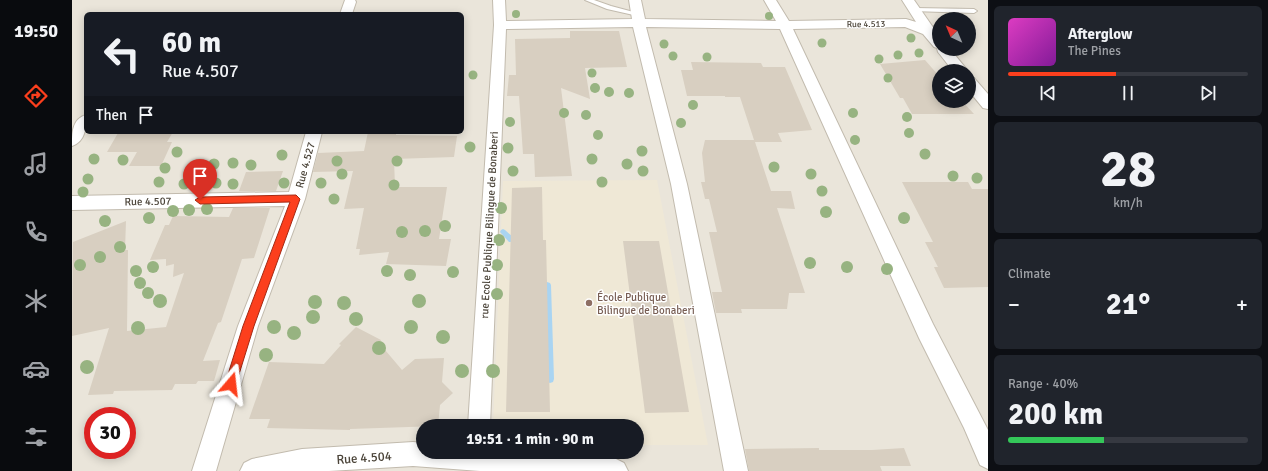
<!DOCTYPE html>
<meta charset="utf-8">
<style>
body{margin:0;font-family:Signika,sans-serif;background:#20242c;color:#f1f3f6;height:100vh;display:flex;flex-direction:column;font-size:15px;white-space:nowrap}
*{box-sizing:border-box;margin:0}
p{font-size:13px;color:#9ea1a6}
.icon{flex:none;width:22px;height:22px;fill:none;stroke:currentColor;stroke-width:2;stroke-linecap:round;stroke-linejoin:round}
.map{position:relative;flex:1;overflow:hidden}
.drawer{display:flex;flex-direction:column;gap:6px;padding:6px;background:#0d0f14;width:280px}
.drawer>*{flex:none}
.banner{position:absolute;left:12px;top:12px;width:380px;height:122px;border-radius:6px;box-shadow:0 2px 10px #0003;background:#171b24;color:#f1f3f6;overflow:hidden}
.needle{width:26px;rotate:316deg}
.tools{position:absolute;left:860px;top:12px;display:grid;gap:8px}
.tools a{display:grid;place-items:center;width:44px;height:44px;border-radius:50%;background:#171b24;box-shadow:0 2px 10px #0003;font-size:20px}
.speed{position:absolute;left:12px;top:407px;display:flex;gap:8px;font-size:20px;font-weight:700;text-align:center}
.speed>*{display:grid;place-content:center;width:52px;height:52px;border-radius:50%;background:#171b24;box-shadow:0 2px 10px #0003;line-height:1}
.speed .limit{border:6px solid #d22;background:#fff;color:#111}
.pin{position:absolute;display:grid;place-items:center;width:34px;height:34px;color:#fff;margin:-41px -17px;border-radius:50% 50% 50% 0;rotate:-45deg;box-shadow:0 0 4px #0007}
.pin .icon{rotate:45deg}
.me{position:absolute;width:44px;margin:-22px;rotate:17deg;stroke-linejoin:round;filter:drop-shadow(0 0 3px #0008)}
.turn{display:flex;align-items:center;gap:14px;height:84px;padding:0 12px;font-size:18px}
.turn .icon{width:52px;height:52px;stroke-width:2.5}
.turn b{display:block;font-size:28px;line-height:34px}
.then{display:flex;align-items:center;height:38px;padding:0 12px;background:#0003;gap:8px;font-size:15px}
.big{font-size:30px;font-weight:700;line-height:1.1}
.drawer .widget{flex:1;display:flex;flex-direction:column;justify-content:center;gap:6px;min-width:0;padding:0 14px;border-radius:6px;background:#20242c}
.drawer .dial{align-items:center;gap:0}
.dial b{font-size:52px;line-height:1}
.song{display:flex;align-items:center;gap:12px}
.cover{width:48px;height:48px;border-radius:6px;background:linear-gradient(135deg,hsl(310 70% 55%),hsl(290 70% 35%))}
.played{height:4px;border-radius:2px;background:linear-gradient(90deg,#fc3f1d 45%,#363941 45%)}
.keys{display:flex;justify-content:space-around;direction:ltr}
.heat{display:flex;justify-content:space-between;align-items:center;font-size:22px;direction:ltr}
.charge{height:6px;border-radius:3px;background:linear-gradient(90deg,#34c759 40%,#363941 0)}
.trip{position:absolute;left:344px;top:419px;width:228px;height:40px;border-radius:20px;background:#171b24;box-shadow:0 2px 10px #0003;font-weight:700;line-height:40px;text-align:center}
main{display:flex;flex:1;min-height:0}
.tab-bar{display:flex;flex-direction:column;width:72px;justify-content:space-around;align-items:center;background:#090b0e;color:#9ea1a6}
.tab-bar .icon{width:28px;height:28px}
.tab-bar .current{color:#fc3f1d}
.tab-bar b{font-size:18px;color:#f1f3f6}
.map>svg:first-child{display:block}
.residential{fill:#eae5da;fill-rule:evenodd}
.education{fill:#efe8d6}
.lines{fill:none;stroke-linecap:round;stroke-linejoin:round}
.stream{fill:#a9d4f2;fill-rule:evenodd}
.building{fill:#d8cfc1}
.service-casing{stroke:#c2bbae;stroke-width:2}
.minor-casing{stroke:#c2bbae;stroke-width:2}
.service{fill:#fff;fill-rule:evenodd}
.minor{fill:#fff;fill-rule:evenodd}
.tree{fill:#97b381}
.route{fill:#fc3f1d;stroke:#a42913}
.education-dot{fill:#8d6e63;stroke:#fff;stroke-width:1.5}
.labels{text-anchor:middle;stroke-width:3;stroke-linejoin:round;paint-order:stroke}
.far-street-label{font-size:9px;fill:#4b4439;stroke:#fff}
.street-label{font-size:11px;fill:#4b4439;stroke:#fff}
.education-label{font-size:11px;fill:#785e54;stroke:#fff;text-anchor:start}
.near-street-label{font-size:13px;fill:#4b4439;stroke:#fff}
</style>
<main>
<nav class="tab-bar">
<b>19:50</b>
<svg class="icon current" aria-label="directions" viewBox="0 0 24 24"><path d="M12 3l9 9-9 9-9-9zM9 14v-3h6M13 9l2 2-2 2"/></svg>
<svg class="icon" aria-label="music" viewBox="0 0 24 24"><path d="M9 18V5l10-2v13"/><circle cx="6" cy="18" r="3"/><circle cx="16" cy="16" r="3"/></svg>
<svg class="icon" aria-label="phone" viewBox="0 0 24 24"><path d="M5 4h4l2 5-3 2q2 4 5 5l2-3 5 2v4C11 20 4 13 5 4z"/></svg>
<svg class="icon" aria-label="climate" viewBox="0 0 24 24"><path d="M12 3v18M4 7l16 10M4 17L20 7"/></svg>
<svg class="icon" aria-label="car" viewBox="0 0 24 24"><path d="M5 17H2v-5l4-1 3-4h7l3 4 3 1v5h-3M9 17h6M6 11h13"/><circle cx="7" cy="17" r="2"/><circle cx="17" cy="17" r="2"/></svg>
<svg class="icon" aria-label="filters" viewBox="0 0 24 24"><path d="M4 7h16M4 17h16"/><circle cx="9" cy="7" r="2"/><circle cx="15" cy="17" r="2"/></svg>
</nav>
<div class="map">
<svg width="916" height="471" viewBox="0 0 916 471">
<rect width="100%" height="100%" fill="#f6f3ec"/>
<path class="residential" d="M0 0H916V471H0ZM14 14H390V132H14ZM867 19H897V49H867ZM867 71H897V101H867ZM21 416H55V450H21ZM351 426H565V452H351Z"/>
<path class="education" d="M585 180 636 445H565V426H421L431 181Z"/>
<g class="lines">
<path class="stream" d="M431 229 433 230 441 237 449 238 451 240 449 242H437L428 232 429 230Z
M475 282 478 283 479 285 482 379 481 382 478 383 475 382 474 379 471 285 472 283Z"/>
</g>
<path class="building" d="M498 31H547L555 67 513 68 518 99 489 88 500 176 463 177 462 154H451L447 96H435L437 75H444L443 39 498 38Z
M853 60 867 76V101H890L902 114H840L831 98H828L808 64Z
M619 62 689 63 691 67H713L740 130 706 133 710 142H683L699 191H719L723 209 705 208 733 293H717L715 309H669L670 313H644L640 292H650L637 232H645L637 199H633L629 182H633L630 153 633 140H682L668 97H653V96H615L609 70H621Z
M101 132 95 142H100L89 166H57L65 152H35L46 133Z
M296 132H324V135L385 136 382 157 322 159 323 187H375L367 239H379L374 266 314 264 317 252 287 255 288 249H284L292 208 272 209 281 171 241 172 246 153 292 151Z
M211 171 204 191H167L174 172Z
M830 182H896L900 189H916V287L872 288 862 267H866L853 242H861Z
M470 187 471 240H474L478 412H434L440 188Z
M161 208H198L182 258 170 259 149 322 146 323 131 361 148 360 142 381H126L124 384H103L100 390 42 391 41 394 16 395 37 328 0 336 1 242 54 221 53 250H56L55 331 94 327 112 273 101 277 102 264 94 266V259L78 260 93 225H97L101 216 157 217Z
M551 241H587L617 412 573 413Z
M284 327 309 340 308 344 330 370 343 359 372 358 370 382 381 393 368 405 366 426 278 429V430L195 428 198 419H177L197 362 252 364 269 345 267 344Z
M747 448V450H800L832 448 839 466H808L810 471H677L673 449Z"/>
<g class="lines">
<g class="service-casing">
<path id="service" d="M513 0H522L539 6 569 14 566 16 535 9Z
M842 8 902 9 905 11 902 13 840 11V9Z"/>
</g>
<g class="minor-casing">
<path id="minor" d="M273 0H283L284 2 280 14H268Z
M421 0H433L434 21 560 19 557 0H569L573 19 704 21 692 0H704L717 21 834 19 844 22 830 0H842L867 36V49H878L896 71H881L866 52 865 48 862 47 851 34 833 27 721 29 861 324 916 430V469L908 465 892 428 847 338 708 29 574 27 615 184 676 471H652L599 184 561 27 434 29 418 426H396L422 25Z
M897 76 902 78 916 94V109L911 108 897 91Z
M14 115C14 127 14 141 0 146 0 133 0 119 14 115Z
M234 132H250L233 199 186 326 144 471H120L166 326 213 206 0 210V196L217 192Z
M341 442 351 443V452H444L488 457 544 459 552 463 556 471H408L341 466 257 471H168L172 463 180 459 230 449Z"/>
</g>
<use href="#service" class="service"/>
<use href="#minor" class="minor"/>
</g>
<g class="tree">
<circle cx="444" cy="14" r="4"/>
<circle cx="697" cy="16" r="4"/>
<circle cx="839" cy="38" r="4.5"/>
<circle cx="750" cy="43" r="4.5"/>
<circle cx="592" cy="44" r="4.5"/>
<circle cx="847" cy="53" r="4.5"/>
<circle cx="826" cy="55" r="4.5"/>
<circle cx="601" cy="56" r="4.5"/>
<circle cx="635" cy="57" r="4.5"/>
<circle cx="807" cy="59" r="4.5"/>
<circle cx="520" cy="73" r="4.5"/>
<circle cx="401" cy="75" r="4.5"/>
<circle cx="816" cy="78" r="4.5"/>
<circle cx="523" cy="88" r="5"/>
<circle cx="537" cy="92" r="5"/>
<circle cx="557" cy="93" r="5"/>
<circle cx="621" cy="105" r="5"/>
<circle cx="492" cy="113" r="5"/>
<circle cx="781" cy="113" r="5"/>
<circle cx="514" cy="115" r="5"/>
<circle cx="835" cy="117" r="5"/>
<circle cx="438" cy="122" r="5"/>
<circle cx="609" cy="123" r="5"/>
<circle cx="837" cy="133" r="5"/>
<circle cx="526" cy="135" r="5"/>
<circle cx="783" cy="140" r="5"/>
<circle cx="398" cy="147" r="5.5"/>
<circle cx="436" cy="148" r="5.5"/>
<circle cx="570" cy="151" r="5.5"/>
<circle cx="105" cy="152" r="5.5"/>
<circle cx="853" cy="154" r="5.5"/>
<circle cx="210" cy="155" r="5.5"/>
<circle cx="22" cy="159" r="5.5"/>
<circle cx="520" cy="159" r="5.5"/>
<circle cx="51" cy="160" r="5.5"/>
<circle cx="265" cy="161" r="5.5"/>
<circle cx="325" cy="161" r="5.5"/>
<circle cx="161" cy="163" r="5.5"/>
<circle cx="142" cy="164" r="5.5"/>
<circle cx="555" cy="164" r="5.5"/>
<circle cx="179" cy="165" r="5.5"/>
<circle cx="702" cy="167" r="5.5"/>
<circle cx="93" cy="168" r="5.5"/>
<circle cx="441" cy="171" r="5.5"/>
<circle cx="571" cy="171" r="5.5"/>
<circle cx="270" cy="174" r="5.5"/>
<circle cx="739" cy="174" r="5.5"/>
<circle cx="881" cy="176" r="5.5"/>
<circle cx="905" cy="178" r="5.5"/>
<circle cx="16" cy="179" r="5.5"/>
<circle cx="87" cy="182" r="5.5"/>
<circle cx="530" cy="182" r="5.5"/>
<circle cx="127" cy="183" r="5.5"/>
<circle cx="144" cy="183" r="5.5"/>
<circle cx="212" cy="183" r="5.5"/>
<circle cx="249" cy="183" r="5.5"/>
<circle cx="112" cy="184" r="5.5"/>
<circle cx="161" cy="184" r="5.5"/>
<circle cx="322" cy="185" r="5.5"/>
<circle cx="750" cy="191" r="5.5"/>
<circle cx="11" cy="192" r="5.5"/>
<circle cx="262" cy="199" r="5.5"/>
<circle cx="429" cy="208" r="6"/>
<circle cx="135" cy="209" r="6"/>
<circle cx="117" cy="210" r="6"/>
<circle cx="101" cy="211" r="6"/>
<circle cx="754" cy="212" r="6"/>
<circle cx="77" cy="218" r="6"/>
<circle cx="832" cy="218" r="6"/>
<circle cx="33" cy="221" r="6"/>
<circle cx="373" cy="226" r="6"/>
<circle cx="353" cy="231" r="6"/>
<circle cx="330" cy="232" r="6"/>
<circle cx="427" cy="240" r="6"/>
<circle cx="48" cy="247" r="6"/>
<circle cx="28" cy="257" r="6"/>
<circle cx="738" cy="263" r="6"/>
<circle cx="8" cy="265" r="6"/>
<circle cx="425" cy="265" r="6"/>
<circle cx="81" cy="267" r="6"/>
<circle cx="775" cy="267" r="6"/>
<circle cx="815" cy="269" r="6"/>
<circle cx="64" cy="271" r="6"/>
<circle cx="315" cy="271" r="6"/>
<circle cx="381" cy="272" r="6"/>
<circle cx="338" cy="275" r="6"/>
<circle cx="68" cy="283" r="6"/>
<circle cx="76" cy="293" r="6"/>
<circle cx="425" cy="294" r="6"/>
<circle cx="88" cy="301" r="7"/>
<circle cx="347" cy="301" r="7"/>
<circle cx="243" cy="302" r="7"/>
<circle cx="272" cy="303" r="7"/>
<circle cx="241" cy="317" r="7"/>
<circle cx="284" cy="319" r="7"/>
<circle cx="202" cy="327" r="7"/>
<circle cx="339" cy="327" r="7"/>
<circle cx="66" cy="328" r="7"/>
<circle cx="222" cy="333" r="7"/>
<circle cx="371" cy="337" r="7"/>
<circle cx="307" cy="348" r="7"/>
<circle cx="194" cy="355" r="7"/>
<circle cx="15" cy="367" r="7"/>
<circle cx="390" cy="371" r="7"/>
<circle cx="421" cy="371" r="7"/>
</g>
<path class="route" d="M224 195 228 199 182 326 164 384 162 388 159 390 155 388 153 384 171 326 218 202 128 204 123 200 128 197Z"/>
<circle class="education-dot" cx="517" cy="303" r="4"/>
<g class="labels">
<g class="far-street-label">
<text transform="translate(794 24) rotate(-1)" y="3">Rue 4.513</text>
</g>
<g class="street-label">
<text transform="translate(233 165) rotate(-75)" y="4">Rue 4.527</text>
<text transform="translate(76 201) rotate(-1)" y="4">Rue 4.507</text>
<text transform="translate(417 225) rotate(-87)" y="4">rue Ecole Publique Bilingue de Bonaberi</text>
</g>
<g class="education-label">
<text x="525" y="301">École Publique<tspan x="525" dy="13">Bilingue de Bonaberi</tspan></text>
</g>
<g class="near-street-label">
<text transform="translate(292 457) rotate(-4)" y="5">Rue 4.504</text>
</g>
</g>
</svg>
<div class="tools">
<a><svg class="needle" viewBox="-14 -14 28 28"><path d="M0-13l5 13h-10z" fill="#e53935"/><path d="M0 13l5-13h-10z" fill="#9ea1a6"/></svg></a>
<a><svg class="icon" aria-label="layers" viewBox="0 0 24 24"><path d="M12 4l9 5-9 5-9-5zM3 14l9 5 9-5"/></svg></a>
</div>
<div class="speed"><div class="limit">30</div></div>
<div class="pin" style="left:128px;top:200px;background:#d93025"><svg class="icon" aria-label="arrive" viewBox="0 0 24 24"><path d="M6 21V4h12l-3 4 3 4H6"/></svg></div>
<svg class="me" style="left:159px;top:384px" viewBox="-20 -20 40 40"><path d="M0-17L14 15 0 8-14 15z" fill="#fc3f1d" stroke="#fff" stroke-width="4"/></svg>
<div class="trip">19:51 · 1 min · 90 m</div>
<div class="banner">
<div class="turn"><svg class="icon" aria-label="left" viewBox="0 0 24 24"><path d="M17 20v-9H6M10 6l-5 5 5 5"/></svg><div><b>60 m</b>Rue 4.507</div></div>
<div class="then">Then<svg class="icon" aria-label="arrive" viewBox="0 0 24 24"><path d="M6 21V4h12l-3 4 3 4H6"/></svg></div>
</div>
</div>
<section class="drawer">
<div class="widget">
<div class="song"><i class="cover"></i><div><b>Afterglow</b><p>The Pines</p></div></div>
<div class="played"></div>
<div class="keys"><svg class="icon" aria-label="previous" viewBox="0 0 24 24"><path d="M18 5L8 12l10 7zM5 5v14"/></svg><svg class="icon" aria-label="pause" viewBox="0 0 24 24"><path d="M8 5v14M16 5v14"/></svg><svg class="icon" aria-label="next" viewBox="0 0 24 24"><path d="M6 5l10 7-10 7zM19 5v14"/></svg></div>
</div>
<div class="widget dial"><b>28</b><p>km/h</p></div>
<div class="widget"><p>Climate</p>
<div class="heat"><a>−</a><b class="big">21°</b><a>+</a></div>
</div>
<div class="widget"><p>Range · 40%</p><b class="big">200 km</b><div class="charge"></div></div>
</section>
</main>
